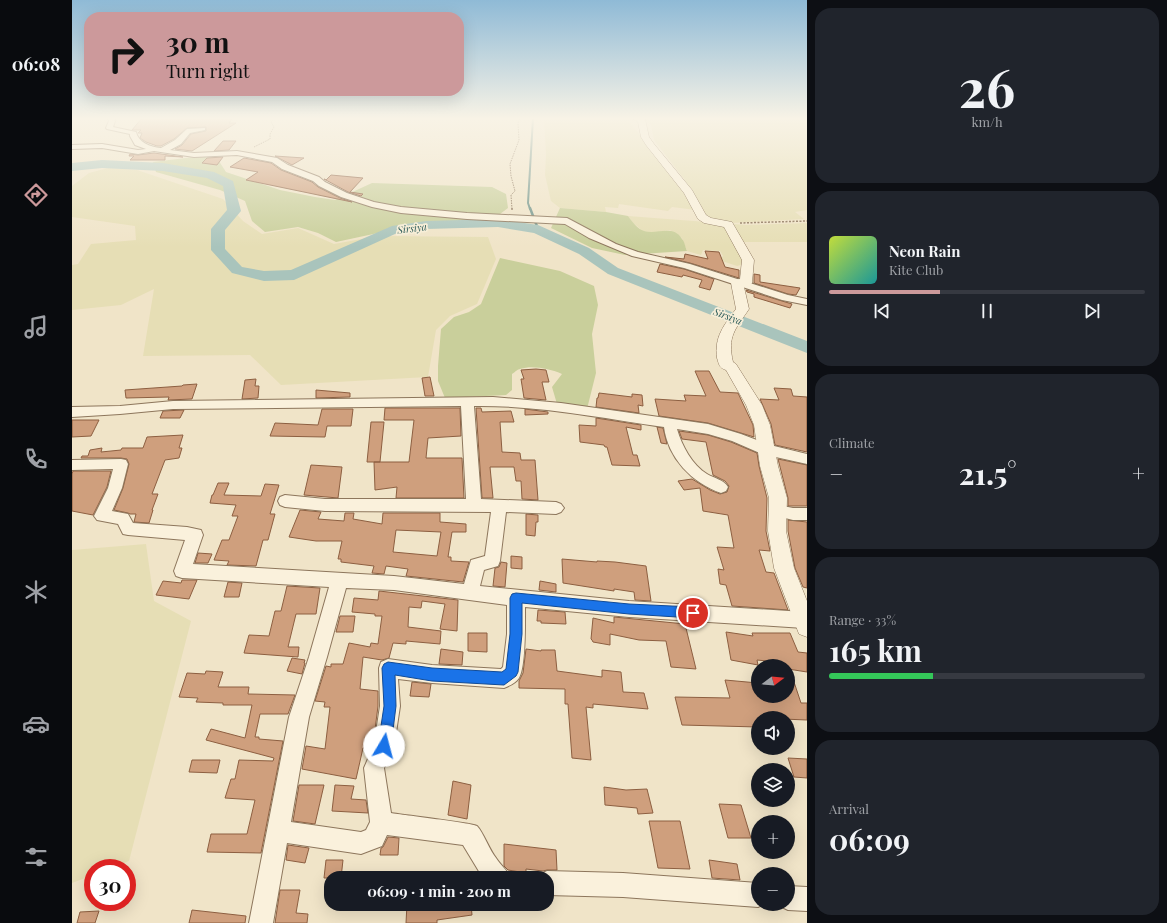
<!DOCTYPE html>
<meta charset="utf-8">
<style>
body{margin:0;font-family:"Playfair Display",serif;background:#20242c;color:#f1f3f6;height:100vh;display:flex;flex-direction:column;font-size:15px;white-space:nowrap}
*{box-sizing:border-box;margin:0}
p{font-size:13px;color:#9ea1a6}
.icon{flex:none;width:22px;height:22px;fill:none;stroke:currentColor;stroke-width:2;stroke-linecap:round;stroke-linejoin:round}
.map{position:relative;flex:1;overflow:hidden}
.panel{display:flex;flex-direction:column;gap:8px;padding:8px;background:#0d0f14;width:360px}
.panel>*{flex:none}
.guide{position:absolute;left:12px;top:12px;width:380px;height:84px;border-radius:16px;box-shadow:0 4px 16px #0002;background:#cc999b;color:#111;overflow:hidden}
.needle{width:26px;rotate:74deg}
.buttons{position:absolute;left:679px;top:659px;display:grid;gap:8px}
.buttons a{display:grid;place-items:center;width:44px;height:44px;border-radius:50%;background:#171b24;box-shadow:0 4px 16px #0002;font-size:20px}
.speed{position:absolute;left:12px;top:859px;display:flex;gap:8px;font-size:20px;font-weight:700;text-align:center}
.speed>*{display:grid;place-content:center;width:52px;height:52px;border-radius:50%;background:#171b24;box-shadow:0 4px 16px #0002;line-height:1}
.speed .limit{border:6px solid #d22;background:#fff;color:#111}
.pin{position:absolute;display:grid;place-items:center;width:34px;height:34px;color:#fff;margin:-17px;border:2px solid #fff;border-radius:50%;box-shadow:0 1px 4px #0007}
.me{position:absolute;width:44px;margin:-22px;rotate:8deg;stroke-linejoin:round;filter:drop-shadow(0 0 3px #0008)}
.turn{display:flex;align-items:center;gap:14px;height:84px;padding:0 16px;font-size:18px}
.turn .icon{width:52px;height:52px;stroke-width:2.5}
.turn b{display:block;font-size:28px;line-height:34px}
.big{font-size:30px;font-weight:700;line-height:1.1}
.panel .tile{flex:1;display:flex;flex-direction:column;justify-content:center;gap:6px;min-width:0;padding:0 14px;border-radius:16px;background:#20242c}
.panel .dial{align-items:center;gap:0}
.dial b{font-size:52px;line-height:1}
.song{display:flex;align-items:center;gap:12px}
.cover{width:48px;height:48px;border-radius:6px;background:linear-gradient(135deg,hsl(70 70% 55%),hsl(180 70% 35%))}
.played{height:4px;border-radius:2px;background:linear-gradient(90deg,#cc999b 35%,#363941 35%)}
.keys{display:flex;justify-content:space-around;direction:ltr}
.heat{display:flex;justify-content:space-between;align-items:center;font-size:22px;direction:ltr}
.charge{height:6px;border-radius:3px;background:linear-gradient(90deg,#34c759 33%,#363941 0)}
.trip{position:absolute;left:252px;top:871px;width:230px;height:40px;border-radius:16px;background:#171b24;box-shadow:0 4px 16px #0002;font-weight:700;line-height:40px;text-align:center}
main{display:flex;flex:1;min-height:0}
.dock{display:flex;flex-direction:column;width:72px;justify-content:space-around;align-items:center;background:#090b0e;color:#9ea1a6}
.dock .icon{width:28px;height:28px}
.dock .selected{color:#cc999b}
.dock b{font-size:18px;color:#f1f3f6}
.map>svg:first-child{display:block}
.farmland{fill:#e6deb5}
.green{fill:#c9cf9b}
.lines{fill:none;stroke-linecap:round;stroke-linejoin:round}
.stream-far1{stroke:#6f938a;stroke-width:2}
.stream{stroke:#6f938a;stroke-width:2.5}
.river{fill:#a9c4bc;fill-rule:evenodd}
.building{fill:#cf9f7d;stroke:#8d5f41;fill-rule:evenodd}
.minor-casing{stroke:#8d765c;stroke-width:2}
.tertiary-casing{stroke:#8d765c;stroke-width:1}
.path-far1{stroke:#8d765c;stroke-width:1;stroke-dasharray:1.5 1;stroke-linecap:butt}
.path{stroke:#8d765c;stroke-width:1.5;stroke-dasharray:2 1.5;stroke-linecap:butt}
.minor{fill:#faf1dc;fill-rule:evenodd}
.tertiary{fill:#faf1dc;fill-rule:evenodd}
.route{fill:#1a73e8;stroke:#114b97}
.labels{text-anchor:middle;stroke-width:3.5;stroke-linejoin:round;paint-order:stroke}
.far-water-label{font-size:10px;font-style:italic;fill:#2f5d5a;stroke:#f7eed8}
</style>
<main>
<nav class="dock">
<b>06:08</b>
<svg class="icon selected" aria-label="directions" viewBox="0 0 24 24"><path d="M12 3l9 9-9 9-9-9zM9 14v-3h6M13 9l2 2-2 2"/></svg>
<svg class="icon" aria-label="music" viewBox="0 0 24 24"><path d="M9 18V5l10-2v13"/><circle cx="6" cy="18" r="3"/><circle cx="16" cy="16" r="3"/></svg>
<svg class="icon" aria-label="phone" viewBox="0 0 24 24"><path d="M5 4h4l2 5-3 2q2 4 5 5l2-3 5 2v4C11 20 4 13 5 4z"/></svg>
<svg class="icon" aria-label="climate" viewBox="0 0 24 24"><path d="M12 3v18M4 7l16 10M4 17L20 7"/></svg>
<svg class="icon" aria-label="car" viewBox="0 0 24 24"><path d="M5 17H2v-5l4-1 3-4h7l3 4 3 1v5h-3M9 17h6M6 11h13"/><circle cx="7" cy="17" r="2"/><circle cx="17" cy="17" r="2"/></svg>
<svg class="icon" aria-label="filters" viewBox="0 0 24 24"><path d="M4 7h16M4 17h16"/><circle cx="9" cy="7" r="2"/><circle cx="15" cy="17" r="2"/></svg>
</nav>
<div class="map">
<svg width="735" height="923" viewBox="0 0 735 923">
<rect width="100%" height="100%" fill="#f0e4c8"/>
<path class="farmland" d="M472 118H554L597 170 624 210 600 207 596 211 547 204 546 208 533 207 534 212 488 208 479 201 473 175 474 154Z
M570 118H735V210L723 212 732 219 659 223 641 221 634 215 612 179 582 140 579 125Z
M36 168 65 170 151 199 171 221 190 234 226 228 262 244 306 236 416 237 424 259 405 304 378 316 364 330 356 377 209 385 178 355 71 356 82 289 49 305 0 310V265L6 264 19 244 64 240 63 226 0 217V186L17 173Z
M556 216 674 225 735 223V242H665L672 264 665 266 647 260 651 256 648 251 631 250 629 255 615 251 610 238 598 230 580 233 571 231 560 222Z
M74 544 82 601 119 621 57 861 39 868H21V875L0 883V550Z"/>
<path class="green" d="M138 155 145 158 154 172 208 190 243 197 263 200 300 183 420 187 434 194 436 208 424 217 377 222 332 224 306 233 264 242 246 233 226 227 193 232 180 221 173 201 148 190 84 172 81 162Z
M488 208 534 212 556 216C560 222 566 229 572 231 585 235 601 224 610 239 613 242 613 247 615 251L553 255 520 248 479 228Z
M428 258 488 271 522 286 526 305 520 334 524 373 515 409 485 404 480 387 490 374C478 369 461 365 448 369 446 369 443 372 440 374V390L434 395 373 398 366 381V366L369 329 382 317 397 312 409 304Z"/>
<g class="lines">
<path class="stream-far1" d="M458 209 456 203 461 118"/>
<path class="stream" d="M458 208 466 229"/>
<path class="river" d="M30 160 91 163 142 172 161 181 169 211 153 230V249L170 267 192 271 219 270 320 226 354 221 426 219 466 225 517 248 546 268 735 341V353L536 274 507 254 462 233 426 227 354 229 323 234 222 280 192 281 160 273 139 250V229L155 210 151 186 135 178 91 171 30 168 0 171V163Z"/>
</g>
<path class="building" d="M70 118H161L157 123H164L120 151 103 149 110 145 119 134 134 131V127L115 128 102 139 89 146H85L74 142 68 138 70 133H66L69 130H60Z
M151 141H164L157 150 142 151Z
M82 153 111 157 93 156V160H58L62 156H57L58 154 66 155Z
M203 156 232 158 220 165Z
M151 157 145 165 130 163 135 158Z
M172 158 199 163 209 170 240 182 246 187 268 198 280 202 174 180 186 172 158 167Z
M259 175 291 178 278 192 291 194 289 196 276 192 252 179 254 180Z
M633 251 647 252 653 267 667 270V278L618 263 593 257 612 259 613 254 636 259Z
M588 264 612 269 642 279 638 290 627 287 630 280 611 275 610 277 585 272Z
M682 274 688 275V282L728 288 724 295 716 294 682 283Z
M674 290 710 301 720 304 718 308 682 297V294L675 292Z
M464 369 474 370 477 382H470L474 400 452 398 449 379H452L449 370Z
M623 371H637L648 392 666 393 681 425 682 437 636 423 587 416 583 399 614 401 612 395 634 396Z
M358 377 362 396H353L350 378Z
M184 379 183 386H187L186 398 170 399 173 380Z
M125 384 120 399 96 400 97 397 54 398 53 390 110 386 111 385Z
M702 388 719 389 721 396 735 397V452L703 445 699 424 688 399 707 400Z
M244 390 278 393V397L244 398Z
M527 393 560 397V394L570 395 571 406 566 405 567 413 524 407 525 398H526Z
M313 408H388L389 436 356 438 354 458H390L392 498H324L325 487 303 490 302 462H337L342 420H312Z
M404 408H409L410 412 439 411 442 422H428L430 452 448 453 449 460H463L466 500 450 499 449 481H444L442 467H418L421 498H410Z
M250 409H281L279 426H255L253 437 198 436 203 423 246 425Z
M453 409 476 412V414L453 415Z
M112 410 108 418H88L91 411Z
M524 418 569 425V430L554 427 561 455H565L568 466 540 465 535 447H533L532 445 508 442 507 425 524 426Z
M0 420H27L19 436 0 437Z
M299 422H312L308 462H295Z
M585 427 591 428 595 444 589 443Z
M607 431 636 435 659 442 685 453 687 466 695 498 694 531 698 551 687 550 694 572 702 573 716 610 660 606 654 585 648 584 646 569 652 570 645 547 662 548 656 515 631 511 628 488 612 490 606 481 620 479 638 490 648 494 655 492 657 486 653 481 641 475 634 442 610 439Z
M111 435 107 448H110L107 458 93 460 80 494H86L80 510H81L77 523 62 522 64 514H58L56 513 42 510 51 488 57 464 55 459 49 458H9L10 456H16L18 450 30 448 29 452 49 450 50 448H71L75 437Z
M706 459 735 465V506H716V498Z
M239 465 270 467 266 498 232 495Z
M1 471H39L35 487 21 515 0 511V474Z
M146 483H157L152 495 189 496 193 484 207 485 198 514H203L196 540H191L184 566 155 565 157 561 142 560 150 540H157L166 516H160L164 505 138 503 140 495H141Z
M228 510 249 512 246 519 272 521 273 513H282L281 519 310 524 311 513H368V522L394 524V532H380L376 557H379V561L397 562 391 582 334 576 336 569 314 566 312 574 300 573 302 566 269 562V559H266L270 541H244L217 537ZM324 530 369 532 365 556 321 552Z
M454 514 466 515V522H464L463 536 454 535Z
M716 520 735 522V588L731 587 723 568 716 531Z
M126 553 140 554 136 563H123Z
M439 556 450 557V569L439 568Z
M490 559 525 562V561L543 562 574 566 579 601 563 600 562 592 542 589V591L491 583Z
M429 562 435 563 433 587 421 586 423 568 427 567Z
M110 580H125L117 599 84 595 91 581 109 583Z
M468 581 484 584V592L467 590Z
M156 582 170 583 167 597H152Z
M215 586 248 588 244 614H224L216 647H227L226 657 172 653 177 635 197 636 203 611H209Z
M307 591 386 600 385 631 368 629 373 604 350 601 349 608 337 607 336 627 369 631 368 644 334 641V644L321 643 317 658 310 660 291 657 288 689 306 691V706L301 745 298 749 291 748 284 779 230 769 234 746 253 749 258 707H252L253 702 243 701 254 666 259 667V664H271L277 643 298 647 299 643 306 644 310 616H303V614L280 612 282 598 306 600Z
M466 610 493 612 494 624 469 623V621H465Z
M268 616H283L281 632H264Z
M542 617 613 624 624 669 599 667 594 641 567 640 538 634V645L521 642 520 640 519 639 521 618 542 623Z
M654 632 681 636 680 633H718L726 652 735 653V672L716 669V666L706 665 705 662 685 660 686 665 659 660Z
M396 633H415V652L396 651Z
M369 649 391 652 390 665 367 664Z
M454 649 469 651V650H483L485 671 530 677V670L549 672 551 692 572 693 576 709 521 704V708L514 707 519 760 500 758 496 704H493V689L447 688V681L451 673Z
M220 658 233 660 232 663H233L230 674 215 671Z
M718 670 729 703H735V720L686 718V727L610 725 603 697 658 698 653 680 686 683V696H716V671Z
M134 671 151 672 146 687H177L176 694 223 695 216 714H188L183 737H187V739L211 741 189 853 135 852 139 834H175L183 800 153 798 159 779H163L167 760 201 761 202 758 134 740 139 729 173 738 180 705H151V703L124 702 126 698 107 697 115 673 133 674Z
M340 682 359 684 357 697 338 696Z
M716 758 735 759V778L722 777Z
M120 760H148L145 773 117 772Z
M381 781 399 785 395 819 376 815Z
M227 785H252L243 824 221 821Z
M263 785 282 786 279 799 294 800 296 813 260 811Z
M532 787 554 790 575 789 581 813 566 814 565 808 533 805Z
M647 804 669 805 679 838H656Z
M577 821H608L618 869 586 868Z
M316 837 327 838 326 855H308L309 848 311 847Z
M432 844 484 850 485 870H475L471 871 454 869V873L436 870 432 866Z
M216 845 237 848 233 863 214 860Z
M254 860H271L269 878H252Z
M637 860 665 864 668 880 640 878Z
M208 890H228L224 913 236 914 235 923H203Z
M335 904H399L400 915 365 920V923H334Z
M120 910 174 916 173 923H117Z
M27 911 23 923H5L8 912Z"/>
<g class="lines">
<g class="minor-casing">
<path id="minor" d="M36 118H42L43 121 41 127 64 132C66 142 78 147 89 148L103 140 115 129 133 128V130L118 133 109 144 98 150 122 153 165 151 205 158 216 165 247 177 253 182 275 193 302 202 329 207 395 213 495 218 544 244 566 252 618 264 716 295 735 299V305L710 300 612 268 560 256 517 238 493 224 395 219 329 213 300 207 269 197 247 186 241 181 210 169 200 162 165 155 122 157 82 151 66 154 30 148 0 149V145L30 144 66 150 74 149 63 145 58 136V134L35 129 34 128 37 121Z
M421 397 489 403 636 424 669 434 698 445 735 454V464L690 454 660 441 636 434 605 429C610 446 620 465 635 474 642 478 652 480 656 487L654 491 649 493C620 483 596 458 592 427 529 418 465 405 402 406L409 499 484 502 489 504 492 508 489 512 484 514 434 512 428 561 426 566 412 570 408 586 557 601 732 612 735 613V627L732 628 557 617 453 607C453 621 454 667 447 678 444 683 437 686 432 688L360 683 326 679 328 706 322 746 312 768 319 813C330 815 401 823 405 826 411 832 418 851 424 858 429 866 435 869 438 878H411L391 845 315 835 310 846 289 854 215 843 201 923H177L217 717 237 657 257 587 110 578 104 576 102 571 113 540 56 535 51 534 46 524 25 520 22 516 36 488 41 469 0 470V460L49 459 54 460 56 464 50 488 40 511 56 514 61 523 115 527 129 530 131 535 121 564 322 576 392 584 399 560 413 556 419 512 253 511 213 507 208 505 206 501 208 497 213 495 253 499H394L389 406 101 409 48 414 0 417V407L48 406 101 401ZM274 588 322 590 435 605V634L431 667 429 669 360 665 316 659 309 662 307 668 308 706 302 745 292 768 298 822 294 830 289 832 219 822 237 717 255 657Z
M706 505 721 508H735V520H721L701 515 698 511 701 507Z
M475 871 551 873 686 883V904H692L686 907 551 897 475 895V878H466L467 875Z
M716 886 735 887V911L716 910 708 906 707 904H716Z"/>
</g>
<g class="tertiary-casing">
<path id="tertiary" d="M560 118 573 119 577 137 582 144 620 190 634 215 639 218 660 222 682 260 680 283 678 286 672 287 677 309C663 330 655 336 661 362L664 364 690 405 698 425 706 466 715 498 714 531 722 568 735 601V637L727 634 702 568 696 531 697 498 688 466 682 425 674 405 654 370C647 368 647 364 645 358 642 337 652 325 664 309L659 283 661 280 668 279 670 260 652 227 632 223 626 219 612 193 574 145 569 137 566 122Z"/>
</g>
<path class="path-far1" d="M182 147 198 139V134L202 127 199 122 202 118
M440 209 439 195 443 191 439 176 438 164 447 140 446 123 448 118"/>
<path class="path" d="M440 208V211
M668 223 735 221"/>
<use href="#minor" class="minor"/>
<use href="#tertiary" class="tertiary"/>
</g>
<linearGradient id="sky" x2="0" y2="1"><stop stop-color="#8fbad6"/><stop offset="0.48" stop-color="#f8f3e6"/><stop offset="1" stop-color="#f8f3e6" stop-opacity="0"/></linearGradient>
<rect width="735" height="247" fill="url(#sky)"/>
<path class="route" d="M444 593 557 604 621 607 625 609 627 613 625 616 621 618 557 614 450 603V634L446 672 444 676 432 685 360 681 323 675 324 706 319 746 317 750 312 752 308 750 306 746 312 706 310 668 312 664 316 662 360 668 430 672 434 669 438 634V598L440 594Z"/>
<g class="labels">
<g class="far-water-label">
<text transform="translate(340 228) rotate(-7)" y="4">Sirsiya</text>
<text transform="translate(656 316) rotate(21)" y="4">Sirsiya</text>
</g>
</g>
</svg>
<div class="buttons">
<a><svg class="needle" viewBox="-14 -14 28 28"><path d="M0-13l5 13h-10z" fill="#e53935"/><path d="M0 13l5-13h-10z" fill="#9ea1a6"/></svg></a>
<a><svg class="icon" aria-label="sound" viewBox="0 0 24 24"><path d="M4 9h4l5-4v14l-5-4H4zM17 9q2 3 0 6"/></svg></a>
<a><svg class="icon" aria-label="layers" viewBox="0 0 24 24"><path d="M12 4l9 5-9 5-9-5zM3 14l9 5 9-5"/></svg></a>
<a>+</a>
<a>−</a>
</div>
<div class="speed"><div class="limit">30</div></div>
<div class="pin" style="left:621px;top:613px;background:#d93025"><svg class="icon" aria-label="arrive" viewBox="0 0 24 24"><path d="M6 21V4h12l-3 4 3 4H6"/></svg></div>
<svg class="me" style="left:312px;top:746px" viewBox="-20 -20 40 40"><circle r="19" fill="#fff"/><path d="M0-13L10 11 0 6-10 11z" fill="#1a73e8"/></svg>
<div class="trip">06:09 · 1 min · 200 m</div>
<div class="guide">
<div class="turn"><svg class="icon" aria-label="right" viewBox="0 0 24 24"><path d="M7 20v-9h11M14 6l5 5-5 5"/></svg><div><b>30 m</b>Turn right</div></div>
</div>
</div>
<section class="panel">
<div class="tile dial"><b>26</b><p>km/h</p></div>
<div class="tile">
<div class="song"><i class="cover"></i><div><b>Neon Rain</b><p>Kite Club</p></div></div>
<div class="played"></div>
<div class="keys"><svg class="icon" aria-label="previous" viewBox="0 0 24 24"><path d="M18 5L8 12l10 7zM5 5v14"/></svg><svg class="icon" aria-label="pause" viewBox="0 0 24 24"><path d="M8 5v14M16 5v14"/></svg><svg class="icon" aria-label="next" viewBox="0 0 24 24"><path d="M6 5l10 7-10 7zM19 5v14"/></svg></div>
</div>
<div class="tile"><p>Climate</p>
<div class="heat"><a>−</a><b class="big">21.5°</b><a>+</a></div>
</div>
<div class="tile"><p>Range · 33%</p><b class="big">165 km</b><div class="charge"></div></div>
<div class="tile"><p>Arrival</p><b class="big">06:09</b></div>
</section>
</main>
